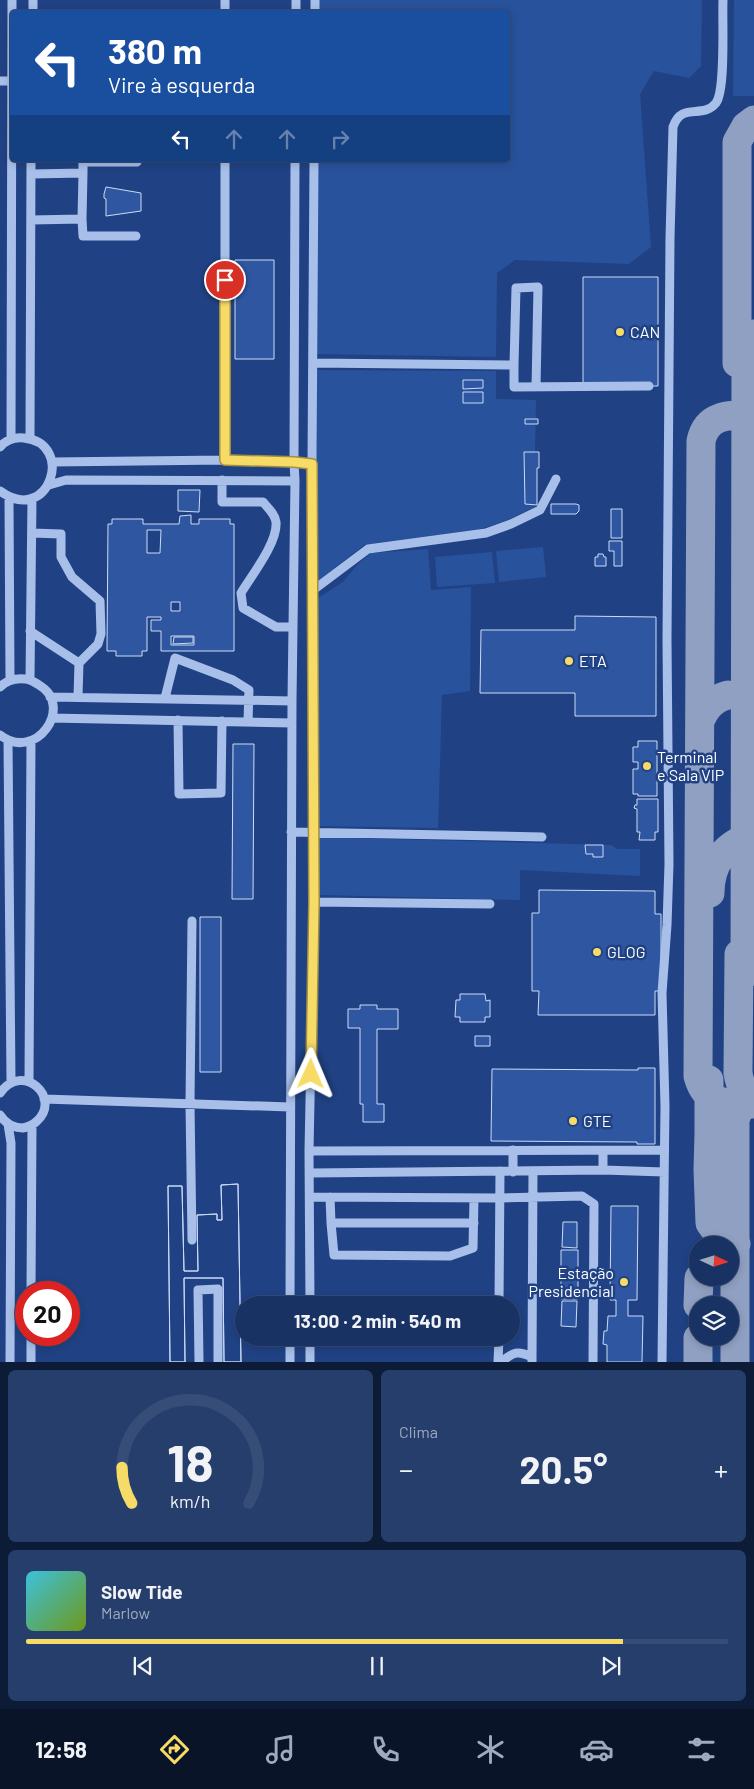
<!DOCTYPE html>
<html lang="pt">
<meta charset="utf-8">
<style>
body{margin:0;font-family:Barlow,sans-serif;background:#253e6c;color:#f1f3f6;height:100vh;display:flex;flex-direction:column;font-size:19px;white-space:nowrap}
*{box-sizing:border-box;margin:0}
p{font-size:16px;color:#9faabe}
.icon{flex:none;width:28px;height:28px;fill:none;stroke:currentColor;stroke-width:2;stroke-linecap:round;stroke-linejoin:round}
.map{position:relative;height:1362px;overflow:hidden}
.details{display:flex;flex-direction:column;gap:8px;padding:8px;background:#0d1c36;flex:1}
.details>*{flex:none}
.guide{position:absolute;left:10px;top:10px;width:500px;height:152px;border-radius:5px;box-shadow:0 2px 8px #0003,0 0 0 1px #364d78;background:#1a4fa0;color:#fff;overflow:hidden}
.needle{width:32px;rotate:94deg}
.controls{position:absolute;left:689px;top:1236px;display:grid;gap:10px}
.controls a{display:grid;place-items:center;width:50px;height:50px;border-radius:50%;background:#183263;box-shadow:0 2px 8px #0003,0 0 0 1px #364d78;font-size:25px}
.speed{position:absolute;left:15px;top:1281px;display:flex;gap:10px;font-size:25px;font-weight:700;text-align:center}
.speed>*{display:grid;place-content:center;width:65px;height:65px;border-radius:50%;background:#183263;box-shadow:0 2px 8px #0003,0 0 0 1px #364d78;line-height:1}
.speed .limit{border:8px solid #d22;background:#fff;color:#111}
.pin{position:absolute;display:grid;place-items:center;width:42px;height:42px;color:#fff;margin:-21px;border:2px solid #fff;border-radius:50%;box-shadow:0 1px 5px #0007}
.me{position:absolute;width:55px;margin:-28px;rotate:1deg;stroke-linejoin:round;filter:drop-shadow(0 0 4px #0008)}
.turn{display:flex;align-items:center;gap:18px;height:105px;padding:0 15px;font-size:22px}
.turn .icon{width:65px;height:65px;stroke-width:2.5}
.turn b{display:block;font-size:35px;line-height:42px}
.lanes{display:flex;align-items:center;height:48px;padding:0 15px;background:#0003;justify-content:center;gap:25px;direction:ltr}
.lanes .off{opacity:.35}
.big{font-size:38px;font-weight:700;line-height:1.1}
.details .tile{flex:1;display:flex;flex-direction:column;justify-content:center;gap:8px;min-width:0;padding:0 18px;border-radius:8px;background:#253e6c}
.details .dial{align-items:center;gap:0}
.dial svg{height:130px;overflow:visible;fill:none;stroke:#364d78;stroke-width:7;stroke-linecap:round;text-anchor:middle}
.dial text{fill:#f1f3f6;stroke:none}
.song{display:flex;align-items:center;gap:15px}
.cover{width:60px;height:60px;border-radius:8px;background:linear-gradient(135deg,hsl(190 70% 55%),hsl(80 70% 35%))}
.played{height:5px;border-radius:2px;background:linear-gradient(90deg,#f7db67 85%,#364d78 85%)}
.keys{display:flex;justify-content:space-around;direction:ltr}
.heat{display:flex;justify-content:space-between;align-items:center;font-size:28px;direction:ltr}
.details .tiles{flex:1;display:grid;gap:8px;grid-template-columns:1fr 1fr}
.tile:last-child{grid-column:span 2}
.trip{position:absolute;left:235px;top:1296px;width:285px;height:50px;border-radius:25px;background:#183263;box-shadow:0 2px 8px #0003,0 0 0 1px #364d78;font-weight:700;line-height:50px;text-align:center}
.tabs{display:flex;height:80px;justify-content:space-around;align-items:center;background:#0a1428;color:#9faabe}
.tabs .icon{width:35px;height:35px}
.tabs .selected{color:#f7db67}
.tabs b{font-size:22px;color:#f1f3f6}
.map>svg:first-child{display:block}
.green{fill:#29529c}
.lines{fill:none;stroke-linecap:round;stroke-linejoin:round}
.taxiway{stroke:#90a0c2;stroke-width:29}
.building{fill:#2f57a1;stroke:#cbdbf7;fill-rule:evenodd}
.minor{stroke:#a7bfe9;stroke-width:9}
.route-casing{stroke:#a18e43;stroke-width:12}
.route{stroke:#f7db67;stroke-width:9}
.poi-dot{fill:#f7db67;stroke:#204284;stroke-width:2}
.labels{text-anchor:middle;stroke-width:5;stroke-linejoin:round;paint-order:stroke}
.poi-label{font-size:16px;fill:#fff;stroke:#204284;text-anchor:start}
</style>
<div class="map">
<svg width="754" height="1362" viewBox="0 0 754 1362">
<rect width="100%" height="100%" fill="#204284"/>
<path class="green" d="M318 0H702L701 66 689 78 654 71 640 94 651 247 629 264 515 260 497 273 496 357 317 354 318 160H508V12H318Z
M734 0H754V96H733Z
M317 370 496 371V399L536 400 534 507 508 520 480 529 364 545 317 582Z
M543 547 546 577 499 582 496 551Z
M428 549 431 590 471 587 470 691 442 695 438 828 317 826 318 598 343 582 357 565 371 553Z
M492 552 495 583 437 587 435 557Z
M316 837 611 845 617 849H640V876L520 870V900L321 895 315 891Z"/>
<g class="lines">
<path class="taxiway" d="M737 363V142L746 126 754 120
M754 415C731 415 707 413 701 441L698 1076C706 1106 729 1104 754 1104
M700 721C706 707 713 699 728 695
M710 893C710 863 725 844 754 835
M739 954 738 1073C740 1086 744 1092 754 1100
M745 974 746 354 754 334
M716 1116 711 1125 709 1133 708 1170 710 1223 718 1234 725 1240 736 1244
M709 1133V1080
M698 1305 699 1278
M698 1338V1362
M735 1362V1120L738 1111 746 1104"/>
</g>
<path class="building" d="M106 187 141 193V211L106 216V199L104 198V194Z
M235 260H274V359H235Z
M583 277H658V386H583Z
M463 380H483V388L463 389Z
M463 392H483V403H463Z
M525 419H538V424H525Z
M524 452H539V468H537V505L525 504Z
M178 490H200L199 512 178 511Z
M551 504H576L579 505V511L576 514H551Z
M611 509H622V538H611Z
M191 515V524H199V519H230V524H234V651H161V631H151V620H161V617H147V651H142V656H116V651H107L108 524H112V519H143V524H179L180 516ZM147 530H161L160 553H147ZM171 602H180V611H171ZM171 636H194V645H171Z
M609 541H622V566H614V551H609Z
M598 554H603L604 557H606V566H595V557H598Z
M575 616 656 617V716H575V693H480L481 630H575Z
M174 637H193V643L173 644Z
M638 741H657V796H638V794H633V769H638V762H633V747H638Z
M233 744H254L253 899H232Z
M637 799H658V832H655V840H639L640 832H637V809L634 808 635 805H637Z
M585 845H603V857H593V854H586Z
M539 890 655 891V914H661V991H655V1015H538L539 991H532V913H539Z
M200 917H221V1072H200Z
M460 994H485L486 1001 490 1000V1017H485V1022H460V1017H455L456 1000H460Z
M360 1005H377V1009H398V1029H377V1104H384V1122H363V1104H360V1028H348V1009H360Z
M475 1036H490V1046H475Z
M638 1068H655V1144H637V1142L491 1141 492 1069 638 1070Z
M238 1184 241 1362H224L223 1278H184L185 1362H170L168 1186H182L184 1271H198L197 1215 217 1214V1220H222L221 1185Z
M238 1184 241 1362H224L223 1278H184L185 1362H170L168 1186H182L184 1271H198L197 1215 217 1214V1220H222L221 1185Z
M611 1206H638L637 1300H628V1316H643L642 1362H607V1345L603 1344 604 1331H607L608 1316H616V1300H610Z
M563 1222H577V1248L562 1247Z
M561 1250H578V1299H561Z
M562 1301H577L576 1327 561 1326Z"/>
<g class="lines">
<path class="minor" d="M33 12V0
M225 12V0
M296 12V0
M315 12V0
M0 81H12
M83 173V162H137
M31 174 83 173 82 219 31 220
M82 219 83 236H136
M313 363 514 365 516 288 538 287 536 387
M514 365V387L649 386
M11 439 12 0
M30 439 31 160
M0 447C6 440 15 437 24 438 76 443 49 527 0 491
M225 460V160
M52 462 225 460 294 462 312 464
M222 480V502H263C268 508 275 514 276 522 278 542 252 575 241 593L243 608 276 627H293
M49 485 66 480 295 481
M9 498 10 680
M32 533 61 534V557L72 577 100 601 101 634 98 644 79 663 78 696
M312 591 368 549 486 533 511 524 540 510 556 479
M30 631 79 663
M30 679 32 498
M0 687C7 680 15 678 25 679 30 679 34 682 39 685 75 706 36 763 0 735
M50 697 292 701
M165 698 175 658 233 680 249 690 248 722
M52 718 292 723
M178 720 179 794 221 793 222 721
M8 740 11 1082
M291 832 542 837
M314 902 490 904
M29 1081 31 741
M0 1093C23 1061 62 1098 37 1121 33 1125 28 1127 23 1128 12 1128 5 1123 0 1115
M44 1099 290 1107
M8 1124 11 1143 10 1362
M309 1151 664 1150
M603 1151V1170
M513 1172V1150
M310 1173 603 1170 664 1172
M310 1197 500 1198 582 1196 594 1204 593 1362
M330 1197 331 1223H474
M331 1223 334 1255 450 1256 473 1248 474 1198
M192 1240 190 1104 192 921
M31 1292 32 1125
M290 1305 292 701 295 481 294 462 295 160
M310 1305 309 1151 314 902 312 464 314 160
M499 1305 500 1171
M31 1362V1335
M199 1362 198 1290 218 1289V1362
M290 1362V1338
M310 1362V1338
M498 1362 499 1338
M501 1362C514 1352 517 1350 532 1357
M532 1362 533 1171
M662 1362 665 1106 662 993 667 925 669 864 667 640 670 238 673 127C682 101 702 120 716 103 726 90 722 19 723 0"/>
</g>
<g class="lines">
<g class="route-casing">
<path id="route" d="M225 280V460L294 462 312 464 314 902 311 1074"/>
</g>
<use href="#route" class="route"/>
</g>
<g class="poi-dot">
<circle cx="620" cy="332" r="5"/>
<circle cx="569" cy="661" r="5"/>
<circle cx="647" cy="766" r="5"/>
<circle cx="597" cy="952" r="5"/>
<circle cx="573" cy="1121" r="5"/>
<circle cx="624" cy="1282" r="5"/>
</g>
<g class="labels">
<g class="poi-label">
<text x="630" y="338">CAN</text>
<text x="579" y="667">ETA</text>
<text x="657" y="763">Terminal<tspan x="657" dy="18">e Sala VIP</tspan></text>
<text x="607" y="958">GLOG</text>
<text x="583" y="1127">GTE</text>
<text x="614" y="1279" text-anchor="end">Estação<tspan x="614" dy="18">Presidencial</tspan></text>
</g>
</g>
</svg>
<div class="controls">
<a><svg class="needle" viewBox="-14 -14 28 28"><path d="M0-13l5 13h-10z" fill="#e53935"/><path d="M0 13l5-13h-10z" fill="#9faabe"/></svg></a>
<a><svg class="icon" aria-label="layers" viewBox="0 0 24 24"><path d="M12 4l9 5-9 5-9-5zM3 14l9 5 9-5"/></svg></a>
</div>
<div class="speed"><div class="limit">20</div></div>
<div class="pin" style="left:225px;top:280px;background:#d93025"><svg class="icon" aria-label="arrive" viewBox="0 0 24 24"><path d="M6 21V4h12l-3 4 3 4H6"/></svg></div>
<svg class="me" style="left:311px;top:1074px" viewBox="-20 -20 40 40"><path d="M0-17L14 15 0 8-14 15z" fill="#f7db67" stroke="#fff" stroke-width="4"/></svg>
<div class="trip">13:00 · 2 min · 540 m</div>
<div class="guide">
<div class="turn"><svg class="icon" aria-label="left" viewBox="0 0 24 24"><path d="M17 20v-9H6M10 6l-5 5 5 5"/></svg><div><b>380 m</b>Vire à esquerda</div></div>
<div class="lanes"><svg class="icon" aria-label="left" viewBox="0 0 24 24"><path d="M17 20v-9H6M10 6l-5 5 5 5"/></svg><svg class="icon off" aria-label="ahead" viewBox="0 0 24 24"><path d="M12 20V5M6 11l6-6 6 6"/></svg><svg class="icon off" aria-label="ahead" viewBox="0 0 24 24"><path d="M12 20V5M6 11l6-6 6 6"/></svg><svg class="icon off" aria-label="right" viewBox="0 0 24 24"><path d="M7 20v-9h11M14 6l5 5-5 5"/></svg></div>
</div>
</div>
<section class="details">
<div class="tiles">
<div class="tile dial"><svg viewBox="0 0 100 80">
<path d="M14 69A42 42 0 1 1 86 69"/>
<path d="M14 69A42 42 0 0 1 8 47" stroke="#f7db67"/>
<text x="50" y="56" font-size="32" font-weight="700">18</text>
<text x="50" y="72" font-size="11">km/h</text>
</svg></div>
<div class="tile"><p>Clima</p>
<div class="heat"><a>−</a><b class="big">20.5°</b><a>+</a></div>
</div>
<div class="tile">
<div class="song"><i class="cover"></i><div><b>Slow Tide</b><p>Marlow</p></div></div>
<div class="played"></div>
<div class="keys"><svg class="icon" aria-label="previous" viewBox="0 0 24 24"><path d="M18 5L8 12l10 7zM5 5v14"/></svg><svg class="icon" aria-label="pause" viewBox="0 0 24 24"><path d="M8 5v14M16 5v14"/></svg><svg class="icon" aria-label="next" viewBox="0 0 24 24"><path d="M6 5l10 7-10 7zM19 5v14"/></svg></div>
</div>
</div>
</section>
<nav class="tabs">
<b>12:58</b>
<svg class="icon selected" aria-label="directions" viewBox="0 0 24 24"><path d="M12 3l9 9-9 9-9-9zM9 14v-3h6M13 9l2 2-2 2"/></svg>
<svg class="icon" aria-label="music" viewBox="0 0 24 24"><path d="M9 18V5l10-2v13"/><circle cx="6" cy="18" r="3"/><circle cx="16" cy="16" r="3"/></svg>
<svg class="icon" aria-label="phone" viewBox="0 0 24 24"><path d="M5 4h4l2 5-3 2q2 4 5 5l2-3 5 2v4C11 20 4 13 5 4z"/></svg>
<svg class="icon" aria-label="climate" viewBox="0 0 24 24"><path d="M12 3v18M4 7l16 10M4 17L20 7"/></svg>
<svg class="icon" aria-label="car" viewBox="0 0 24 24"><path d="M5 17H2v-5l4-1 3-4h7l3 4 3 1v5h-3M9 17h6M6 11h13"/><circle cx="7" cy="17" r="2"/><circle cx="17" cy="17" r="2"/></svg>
<svg class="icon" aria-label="filters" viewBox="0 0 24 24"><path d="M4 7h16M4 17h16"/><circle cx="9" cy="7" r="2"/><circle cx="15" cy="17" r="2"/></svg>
</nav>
